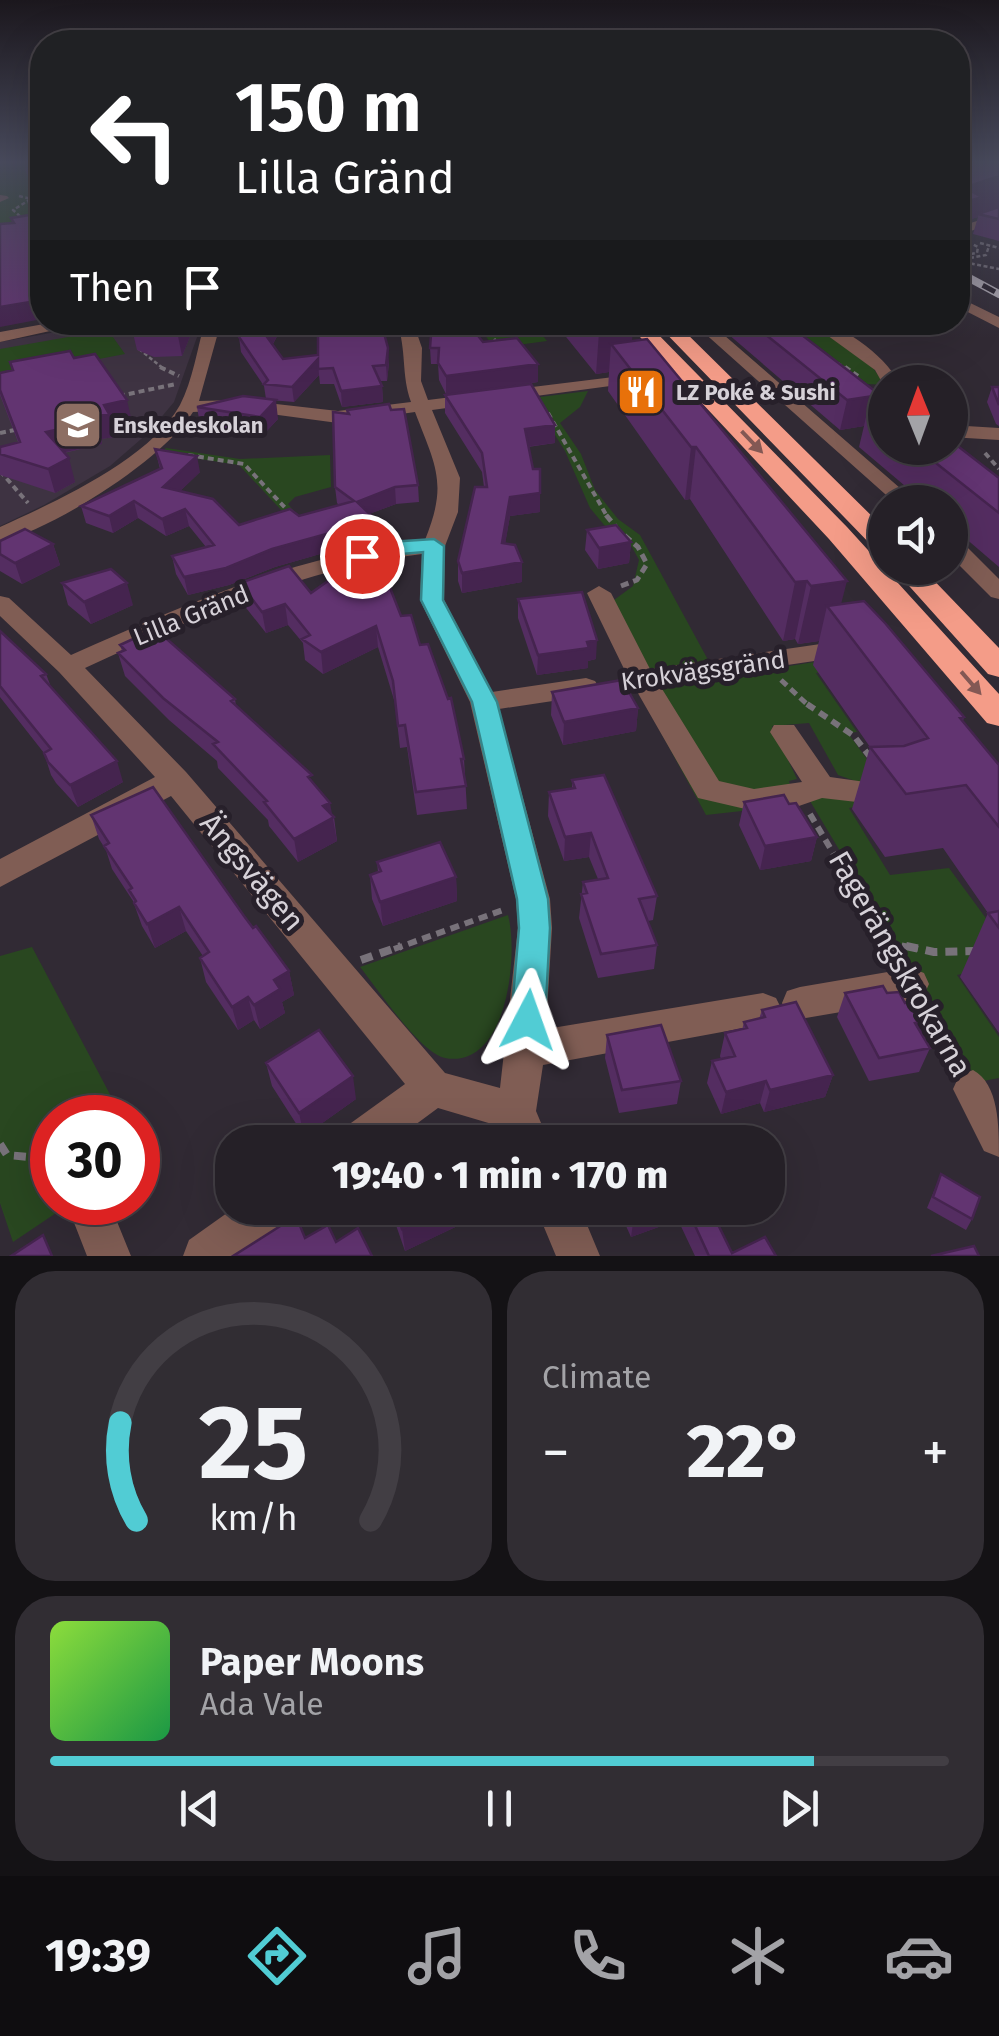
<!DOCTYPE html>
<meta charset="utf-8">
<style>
body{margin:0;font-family:"Fira Sans",sans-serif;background:#312d33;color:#f1f3f6;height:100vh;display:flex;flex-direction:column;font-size:38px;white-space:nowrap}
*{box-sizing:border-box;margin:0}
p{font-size:32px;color:#a3a3a7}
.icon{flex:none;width:55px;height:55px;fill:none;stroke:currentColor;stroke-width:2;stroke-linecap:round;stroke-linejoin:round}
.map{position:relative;height:1256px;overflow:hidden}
.drawer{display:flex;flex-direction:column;gap:15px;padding:15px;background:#141215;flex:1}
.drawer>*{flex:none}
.guide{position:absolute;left:30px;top:30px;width:940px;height:305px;border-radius:40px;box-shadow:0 10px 40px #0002,0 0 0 2px #423e44;background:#202124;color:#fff;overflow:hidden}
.needle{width:65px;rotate:359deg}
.controls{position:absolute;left:868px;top:365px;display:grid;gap:20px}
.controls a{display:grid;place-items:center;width:100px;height:100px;border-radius:50%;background:#252027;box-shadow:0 10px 40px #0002,0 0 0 2px #423e44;font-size:50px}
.speed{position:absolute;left:30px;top:1095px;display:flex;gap:20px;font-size:50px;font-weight:700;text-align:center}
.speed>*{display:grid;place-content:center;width:130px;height:130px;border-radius:50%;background:#252027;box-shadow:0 10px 40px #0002,0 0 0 2px #423e44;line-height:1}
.speed .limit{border:15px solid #d22;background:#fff;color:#111}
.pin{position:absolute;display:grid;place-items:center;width:85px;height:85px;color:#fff;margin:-42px;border:5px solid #fff;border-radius:50%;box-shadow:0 2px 10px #0007}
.me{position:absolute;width:110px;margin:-55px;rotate:4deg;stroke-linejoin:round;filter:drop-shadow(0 0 8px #0008)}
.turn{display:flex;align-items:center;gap:35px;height:210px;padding:0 40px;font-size:45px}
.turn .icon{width:130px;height:130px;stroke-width:2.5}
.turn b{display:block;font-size:70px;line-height:85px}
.then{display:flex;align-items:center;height:95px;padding:0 40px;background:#0003;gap:20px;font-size:38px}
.big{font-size:75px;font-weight:800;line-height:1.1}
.drawer .card{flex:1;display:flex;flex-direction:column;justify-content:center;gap:15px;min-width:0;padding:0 35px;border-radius:40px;background:#312d33}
.drawer .dial{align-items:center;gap:0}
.dial svg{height:260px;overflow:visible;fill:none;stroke:#423e44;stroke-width:7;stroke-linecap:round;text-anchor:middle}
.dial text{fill:#f1f3f6;stroke:none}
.song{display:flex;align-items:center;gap:30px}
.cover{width:120px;height:120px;border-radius:15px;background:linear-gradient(135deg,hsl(90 70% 55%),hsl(140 70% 35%))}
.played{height:10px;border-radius:5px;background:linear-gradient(90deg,#51ccd4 85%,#423e44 85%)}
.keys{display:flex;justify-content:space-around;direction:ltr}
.heat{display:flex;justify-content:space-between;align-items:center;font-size:55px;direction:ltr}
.drawer .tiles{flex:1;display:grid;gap:15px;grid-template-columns:1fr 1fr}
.card:last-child{grid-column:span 2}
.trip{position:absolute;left:215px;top:1125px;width:570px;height:100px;border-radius:40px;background:#252027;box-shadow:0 10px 40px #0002,0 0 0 2px #423e44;font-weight:800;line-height:100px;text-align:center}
.tabs{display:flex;height:160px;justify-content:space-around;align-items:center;background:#0f0d10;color:#a3a3a7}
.tabs .icon{width:70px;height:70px}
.tabs .on{color:#51ccd4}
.tabs b{font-size:45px;color:#f1f3f6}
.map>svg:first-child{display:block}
.built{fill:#3e3342}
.green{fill:#294720}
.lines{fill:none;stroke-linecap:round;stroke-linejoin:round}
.path-far4{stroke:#78727a;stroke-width:2.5;stroke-dasharray:4 2.5;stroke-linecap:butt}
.path-far3{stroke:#78727a;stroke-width:4;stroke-dasharray:6 4;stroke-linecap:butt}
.path-far2{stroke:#78727a;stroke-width:5;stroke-dasharray:8 5;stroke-linecap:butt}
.path-far1{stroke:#78727a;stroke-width:6;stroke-dasharray:9 6;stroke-linecap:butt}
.path{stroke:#78727a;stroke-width:8;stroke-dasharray:12 8;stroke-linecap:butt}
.minor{fill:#805d54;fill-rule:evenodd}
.highway{fill:#f49c88;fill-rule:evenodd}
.rail-casing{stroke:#b2acb4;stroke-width:8}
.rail{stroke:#27202a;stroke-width:5;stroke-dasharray:14;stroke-linecap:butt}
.wall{fill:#542d61}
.shaded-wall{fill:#45244f}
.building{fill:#623471;stroke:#45244f;stroke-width:2.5}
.oneway{fill:#835854}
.route{fill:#51ccd4;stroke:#35858a;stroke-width:2.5}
.labels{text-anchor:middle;stroke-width:10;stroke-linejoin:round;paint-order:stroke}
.far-poi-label{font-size:22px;font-weight:bold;fill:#d6d1d8;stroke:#27202a;text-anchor:start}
.street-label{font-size:25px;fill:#d6d1d8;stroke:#27202a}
.near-street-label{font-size:30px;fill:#d6d1d8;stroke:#27202a}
</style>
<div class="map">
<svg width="999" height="1256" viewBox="0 0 999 1256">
<rect width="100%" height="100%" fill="#312a34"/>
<path class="built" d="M106 323H202L174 402 148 433 110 466 44 505 0 526V342Z"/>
<path class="green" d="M0 162H42V228L0 235Z
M477 323H533L547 341 503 347 531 385 520 387Z
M778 323H813L871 365 885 385 850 383Z
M108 330 125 354 0 378V349Z
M588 391 580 407 560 423 581 454 595 490 618 519 640 535 707 658 727 676 839 658 853 666 816 673 857 732 848 733 882 780 872 787 838 775 809 723 772 726 797 779 789 781 795 805 706 815 641 696 614 600 633 586 639 560 632 547 605 526 590 508 565 451 532 398Z
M166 448 240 459 330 455 331 487 295 497 288 504 334 555 326 558 239 465 161 453Z
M827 796 884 802 849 808 890 875 949 868 999 936 997 966 957 975 999 1037V1078L978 1082 810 801Z
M508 915C519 955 507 1070 445 1058 419 1052 378 989 360 967Z
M32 947 122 1117 52 1118V1202L71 1203 13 1242 0 1203V956Z"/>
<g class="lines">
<path class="path-far4" d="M19 196 31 199 13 210 23 219
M28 202 42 212
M980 243 999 248
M958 256 977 253 978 247 970 243
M970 258 986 255 989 246
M958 261 999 269
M484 322 497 343
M139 349 165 370
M838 363 848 370"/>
<path class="path-far3" d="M160 367 179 376
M845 367 858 376
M119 396 176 384
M548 413 608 518
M0 433 19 429
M985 453 999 469
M188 455 244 464 290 513
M0 471 28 503"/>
<path class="path-far2" d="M606 515 616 527
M621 586 637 580 647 564 638 547 624 535
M781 680 810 707"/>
<path class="path-far1" d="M807 704 854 736 870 757
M810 814 890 949
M887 942 918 949
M394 949 506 909"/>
<path class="path" d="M888 946 896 959
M906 946 934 952 975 951
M361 960 401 946
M925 1008 957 1063
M0 1144 7 1155 52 1159"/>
<path class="minor" d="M0 195 7 196 9 198 0 202Z
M999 214V222L958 235V227Z
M958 297 999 317V328L958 307Z
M55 322H91L0 342V332Z
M205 322H221L199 401 240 400 338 411 411 402C401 374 407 352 397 322H413L422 348 421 381 428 400 646 373V381L640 382 432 410 460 478 458 512 445 546 444 600 492 692 586 678 595 681 599 687 595 693 586 696 499 709 550 899 552 928 546 1029 763 993 776 998 782 1010 776 1022 543 1065 536 1111 549 1142H509L502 1127 438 1108 392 1142H339L344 1128 405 1084 171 796 0 887V859L155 777 59 672 0 616V596L9 598 71 655C186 604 300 554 425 540 448 483 436 467 415 412L338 423 240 410 193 412C163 460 55 528 0 542V527C55 502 150 459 180 405 193 380 197 349 205 322ZM422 554 420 600 470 702 516 899 518 928 500 1088 445 1073 186 772 85 668C194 618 302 568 422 554Z
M692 322H709L916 502H894Z
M809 322C841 322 883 354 899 382L884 386 875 370Z
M950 425 999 428V440L950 437Z
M950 536 958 538 999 579V599L991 597 950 556Z
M599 586 611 593 650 669 848 640 857 642 861 648 848 656 659 684 719 781 754 789 802 782 770 732 774 725H794L830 777 894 786 898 794 894 802 883 805 822 798 796 807 754 811 698 798 635 688 622 686 618 680 626 673 587 593Z
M911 968 924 973 929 984 924 995 911 1000 800 1019 787 1015 782 1003 787 991 800 987Z
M973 1070C999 1084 999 1126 999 1157L984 1151 953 1089 959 1076Z
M66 1202H109L131 1256H87Z
M234 1208H292L285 1223 242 1256H183L189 1240Z
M536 1208H580L600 1256H556Z"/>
<path class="highway" d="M626 322H646L847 527 999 694V726L987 723 829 539Z
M655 322H675L885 529V552L876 550Z
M893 568H922L999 648V677L988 674Z"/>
<g class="rail-casing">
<path id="rail" d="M958 272 999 294"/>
</g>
<use href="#rail" class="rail"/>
</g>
<path class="wall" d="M958 162H999V241L973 234 978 217 958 223Z
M42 167V209L30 183 26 169Z
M133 322H189L191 334 182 356 154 357 137 350 131 325Z
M554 322H628L632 341 841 604 964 717 963 721 999 765V1033L960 977 988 913 943 848 885 857 852 809 870 747 813 665 819 641 798 644 795 639 783 641 690 499 685 500 608 391 609 372 596 374Z
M714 322H785L880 395 877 407 885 406V448H950L999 478V567L950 525V502H924L859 447 864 426 840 430Z
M283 325 273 344 283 359 318 355 389 363 387 381H379L382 386 383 402 342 407 334 384H320L319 375 294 402 270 400 278 419 263 435 200 425 197 407 266 399 264 386 241 352 239 337Z
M483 342 538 382 446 394 439 380 438 364H431L430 348Z
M74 358 132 422 112 427 114 437 101 439 102 444 64 453 75 482 55 493 0 475V447L18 442 0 395V373L12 370 10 362Z
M992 387H999V426L996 424 987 402Z
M445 395 555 443 528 447 540 512 510 516 505 543 522 582 462 593 458 581V561L484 487 482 472 445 413Z
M347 410 418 485 419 502 396 504 369 514 374 534 371 535 372 539 275 567 229 585 188 595 176 574 172 556 206 547 189 526 166 536 138 518 113 533 86 523 81 506 160 469 155 449 200 472 180 491 239 525 299 516 339 505 337 503 335 487Z
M587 530 631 542 629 563 598 569 585 550Z
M0 541 53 544 60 565 22 584 0 571Z
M381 568 382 574 401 616 420 645 464 759 467 809 417 815 407 747 400 748 395 703 378 647 323 674 305 660 303 643 288 625 266 633 243 604 240 583 311 593Z
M62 583 133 605 91 624 68 605Z
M518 599 596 659 588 661V668L537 675 518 618Z
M0 631 46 674 51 687 123 782 78 807 56 783 51 775 44 753 0 697Z
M150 638 235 699 236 706 313 783 334 817 337 841 298 862 269 826 268 820 218 768 217 761 169 720 125 676 118 653 122 651 120 645Z
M552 692 638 708 636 731 563 745 551 715Z
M572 780 657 896 653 920 648 921 657 945 654 969 598 978 579 918 583 882 598 879 589 857 564 861 548 816 549 792 572 789Z
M744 802 789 804 817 837 811 861 760 870 739 825Z
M91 815 244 916 289 971 294 995 282 1002 285 1013 260 1029 254 1020 238 1030 206 982 200 958 203 956 186 931 155 948 142 926 133 901 112 869 106 850 99 839Z
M377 862 456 877 457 901 383 926 372 899 370 875 378 872Z
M845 993H887L905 1003 927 1020 921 1033 930 1048 919 1072 869 1081 837 1017Z
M762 1010 833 1075 825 1097 764 1112 760 1103 721 1114 707 1083 712 1061 721 1059 720 1056 725 1033 742 1030 744 1022 759 1019Z
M607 1035 681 1081 677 1104 619 1113 605 1058Z
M266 1063 356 1099 304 1136 272 1086Z
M941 1174 972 1219 966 1230 927 1208Z
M390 1208H491V1210L405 1251Z
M623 1208H710L732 1253 776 1256H695L678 1220 631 1237 622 1217Z"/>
<path class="shaded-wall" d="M999 176V206L978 214V217L958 223 959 209 972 185Z
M964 286 958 311V299Z
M42 300V319L0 327V307Z
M181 322H189L191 334 182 356 177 331Z
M275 322H283V325L269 351 267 337Z
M633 328 630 368 611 344 609 372 596 374 599 332Z
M388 348 389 363 387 381 386 365Z
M318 359 319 375 294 402 292 387Z
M538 364V382L446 394V376Z
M382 386 383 402 342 407 341 391Z
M880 395 875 414 868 408 864 426 840 430 847 400Z
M127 400 132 422 112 427 114 437 101 439 102 444 52 455 46 432 94 417 104 405Z
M276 400 278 419 263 435 260 417Z
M555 425V443L524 447 525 429Z
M691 447H696L690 499 685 500Z
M197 456 200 472 167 504 163 487Z
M69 458 75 482 55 493 48 469Z
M395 487 396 504 358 518 357 502Z
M540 493V512L510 516 502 563V543L510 497Z
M134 501 138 518 113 533 109 516Z
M185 509 189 526 166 536 162 519Z
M373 517 374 534 371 535 372 539 275 567 229 585 188 595 184 577Z
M631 542 629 563 598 569 599 548Z
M53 544 60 565 22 584 15 563Z
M522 562V582L462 593V573Z
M807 581 795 639 783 641 795 582Z
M847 581 837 620 827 606 819 641 798 644 811 586Z
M127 583 133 605 91 624 84 602Z
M285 604 288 625 266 633 262 612Z
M376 626 378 647 323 674 321 652Z
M597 640 596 659 588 661V668L537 675 538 655Z
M638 708 636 731 563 745 564 722Z
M117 761 123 782 78 807 70 785Z
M330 803 337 841 298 862 294 839 323 806Z
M591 833 589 857 564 861 565 837Z
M817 837 811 861 760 870 765 846Z
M456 877 457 901 383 926 380 902Z
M179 907 186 931 155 948 147 924Z
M289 971 294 995 282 1002 285 1013 260 1029 254 1005 274 980Z
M248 997 254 1020 238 1030 232 1007Z
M927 1020 917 1044 915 1023Z
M833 1075 825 1097 764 1112 770 1090Z
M353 1076 356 1099 304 1136 299 1113Z
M766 1081 760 1103 721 1114 726 1092Z
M448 1208H491V1210L405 1251 402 1229Z
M660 1208H681L678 1220 631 1237 634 1217Z"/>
<path class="building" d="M958 162H999V176L972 185 969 190 980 196 999 190V192L962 203 959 209H958Z
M42 167V202L26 169Z
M999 207V219L978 214Z
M42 213V300L0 307V224L14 223 11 218Z
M958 283 964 286 958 299Z
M133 322H181L177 331 149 332 131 325Z
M246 322H275L267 337 283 359 318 355V322H381L388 348 386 365 373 366 382 386 341 391 333 368 318 369V359L292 387 264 384 268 380 239 337Z
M432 322H467L483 342 517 338 538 364 446 376 438 363 439 348H430Z
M590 322H628L633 328 599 332Z
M750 322H785L880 395 847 400Z
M647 339 847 581 811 586 807 581 795 582 696 447H691L611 344Z
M70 351 74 358 95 354 127 400 104 405 109 414 94 417 97 421 46 432 69 458 48 469 0 454V447L20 442 0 390V373L13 370 10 362Z
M531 384 555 425 525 429 533 469H540V493L510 497 502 543 515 545 522 562 462 573 458 561 475 487H487L482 453 445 395Z
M992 387H999V405Z
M243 396 276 400 260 417 197 407Z
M389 404 391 410 404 409 418 485 395 487 357 502 373 517 368 519 370 522 272 549 226 568 184 577 172 556 214 545 185 509 162 519 134 501 109 516 81 506 162 468 155 449 197 456 163 487 213 499 239 525 290 509 299 516 354 501 335 487 333 412 349 414 347 410Z
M885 406V422L868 408Z
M950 440 999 478V513L917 448H950Z
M616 525 631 542 599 548 587 530Z
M25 529 53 544 15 563 0 554V541Z
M359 559 381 568 376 572 385 575 401 616 411 615 420 645 428 644 448 699 451 698 464 759H461L466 786 416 792 405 725 398 726 393 681 376 626 321 652 302 639 310 635 285 604 262 612 240 583 289 566 311 593Z
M111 569 127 583 84 602 62 583Z
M582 592 597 640 587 642 589 648 538 655 518 599Z
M864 601 885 623 964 717 960 718 999 765V827L966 785 906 794 870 747 904 746 928 738 827 606Z
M0 631 46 674 41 676 117 761 70 785 48 762 44 753 51 749 0 686Z
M146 633 150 638 160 633 235 699 231 701 312 775 308 777 330 803 323 806 334 817 294 839 264 802 267 801 213 744 218 742 163 698 118 653 125 650 120 645Z
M622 680 638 708 564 722 552 692Z
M604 775 657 896 639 899 657 945 601 954 581 894 587 893 583 882 608 878 591 833 565 837 549 792 575 788 572 780Z
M153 787 244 916 253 928 256 926 289 971 274 980 280 989 254 1005 248 997 232 1007 200 958 209 952 179 907 147 924 134 903 136 901 129 890 132 888 104 846 109 843 91 815Z
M784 795 789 804 796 803 817 837 765 846 744 802Z
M440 842 456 877 380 902 370 875 381 871 377 862Z
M999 911V928L988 913Z
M883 986 887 993 899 992 905 1003 915 1000 927 1020 915 1023 930 1048 879 1058 845 993Z
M796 1002 833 1075 770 1090 766 1081 726 1092 712 1061 735 1056 725 1033 747 1028 744 1022 765 1017 762 1010Z
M661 1025 681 1081 622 1090 607 1035Z
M319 1030 353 1076 299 1113 266 1063Z
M460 1132 465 1142H435Z
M698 1137 701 1142H684Z
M941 1174 980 1197 972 1219 933 1197Z
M395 1208H448L402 1229Z
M630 1208H660L634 1217Z
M687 1208H710L732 1253 765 1237 776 1256H709Z
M296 1216 305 1238 328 1225 336 1242 358 1228 372 1256H233Z
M43 1235 52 1256H11Z
M974 1246 979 1256H931Z"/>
<defs><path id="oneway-solid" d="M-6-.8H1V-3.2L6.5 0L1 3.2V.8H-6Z" transform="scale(2.5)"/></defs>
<g class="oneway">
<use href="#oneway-solid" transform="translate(752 442) rotate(46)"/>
<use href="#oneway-solid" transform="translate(971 683) rotate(49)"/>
</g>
<linearGradient id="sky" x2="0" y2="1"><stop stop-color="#1b171d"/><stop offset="0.48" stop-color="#484a5c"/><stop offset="1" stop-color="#484a5c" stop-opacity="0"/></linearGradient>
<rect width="999" height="338" fill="url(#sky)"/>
<path class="route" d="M434 539 444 546 443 600 497 702 548 899 550 928 545 1020 540 1030 528 1035 516 1030 511 1020 519 928 517 899 472 702 421 600 423 552 390 555 362 562 352 556 355 552 389 542Z"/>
<defs>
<g id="restaurant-square" transform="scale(2.5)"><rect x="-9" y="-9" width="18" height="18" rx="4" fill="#e8710a" stroke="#27202a"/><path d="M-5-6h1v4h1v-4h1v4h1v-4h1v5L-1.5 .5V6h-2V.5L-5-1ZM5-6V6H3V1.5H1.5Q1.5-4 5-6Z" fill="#fff"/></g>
<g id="school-square" transform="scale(2.5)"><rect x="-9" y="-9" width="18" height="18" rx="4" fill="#8d6e63" stroke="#27202a"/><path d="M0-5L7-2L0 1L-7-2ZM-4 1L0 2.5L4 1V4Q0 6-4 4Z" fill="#fff"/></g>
</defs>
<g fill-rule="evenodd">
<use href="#restaurant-square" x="641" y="392"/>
<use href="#school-square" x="78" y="425"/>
</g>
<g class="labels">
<g class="far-poi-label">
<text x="676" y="400">LZ Poké &amp; Sushi</text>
<text x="113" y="433">Enskedeskolan</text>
</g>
<g class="street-label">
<text transform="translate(191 615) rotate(-22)" y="9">Lilla Gränd</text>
<text transform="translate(703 670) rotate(-8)" y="9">Krokvägsgränd</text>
</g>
<g class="near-street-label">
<text transform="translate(252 872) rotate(50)" y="10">Ängsvägen</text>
<text transform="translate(900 964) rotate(60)" y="10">Fagerängskrokarna</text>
</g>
</g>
</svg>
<div class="controls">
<a><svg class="needle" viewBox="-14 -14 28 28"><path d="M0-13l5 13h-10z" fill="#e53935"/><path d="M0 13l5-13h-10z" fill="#a3a3a7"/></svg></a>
<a><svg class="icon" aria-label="sound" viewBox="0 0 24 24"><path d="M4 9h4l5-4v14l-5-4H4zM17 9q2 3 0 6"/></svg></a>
</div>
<div class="speed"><div class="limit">30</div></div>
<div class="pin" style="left:362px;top:556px;background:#d93025"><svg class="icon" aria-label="arrive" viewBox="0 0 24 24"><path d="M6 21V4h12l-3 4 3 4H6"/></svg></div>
<svg class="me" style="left:528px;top:1020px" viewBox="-20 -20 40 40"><path d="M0-17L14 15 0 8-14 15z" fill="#51ccd4" stroke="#fff" stroke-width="4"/></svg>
<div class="trip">19:40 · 1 min · 170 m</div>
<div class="guide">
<div class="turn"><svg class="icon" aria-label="left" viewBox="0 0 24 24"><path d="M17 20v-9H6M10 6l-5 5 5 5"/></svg><div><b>150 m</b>Lilla Gränd</div></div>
<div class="then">Then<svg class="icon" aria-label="arrive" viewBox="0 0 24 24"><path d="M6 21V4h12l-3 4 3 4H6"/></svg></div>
</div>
</div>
<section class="drawer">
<div class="tiles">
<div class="card dial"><svg viewBox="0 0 100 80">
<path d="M14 69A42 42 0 1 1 86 69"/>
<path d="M14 69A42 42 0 0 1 9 39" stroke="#51ccd4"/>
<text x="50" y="56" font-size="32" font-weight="700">25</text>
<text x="50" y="72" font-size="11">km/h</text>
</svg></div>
<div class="card"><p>Climate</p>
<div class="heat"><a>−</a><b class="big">22°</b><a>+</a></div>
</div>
<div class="card">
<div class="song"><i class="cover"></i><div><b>Paper Moons</b><p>Ada Vale</p></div></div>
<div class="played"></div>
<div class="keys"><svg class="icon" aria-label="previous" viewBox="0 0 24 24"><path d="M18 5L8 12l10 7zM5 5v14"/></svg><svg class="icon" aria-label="pause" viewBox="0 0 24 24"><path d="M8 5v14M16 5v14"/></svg><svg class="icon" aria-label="next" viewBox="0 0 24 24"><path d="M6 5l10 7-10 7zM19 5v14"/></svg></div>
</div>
</div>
</section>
<nav class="tabs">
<b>19:39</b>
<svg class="icon on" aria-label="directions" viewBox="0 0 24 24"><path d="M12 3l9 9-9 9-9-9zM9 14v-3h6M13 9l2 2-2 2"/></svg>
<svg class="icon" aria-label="music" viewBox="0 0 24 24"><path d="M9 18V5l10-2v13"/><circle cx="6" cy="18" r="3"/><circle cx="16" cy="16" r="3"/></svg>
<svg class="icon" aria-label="phone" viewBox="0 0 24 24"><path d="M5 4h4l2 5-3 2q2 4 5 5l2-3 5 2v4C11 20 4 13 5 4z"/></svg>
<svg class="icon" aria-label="climate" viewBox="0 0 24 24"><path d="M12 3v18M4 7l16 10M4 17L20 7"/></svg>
<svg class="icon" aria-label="car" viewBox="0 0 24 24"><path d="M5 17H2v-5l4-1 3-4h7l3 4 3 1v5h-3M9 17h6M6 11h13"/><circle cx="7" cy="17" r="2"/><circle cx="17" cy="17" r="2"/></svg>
</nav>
